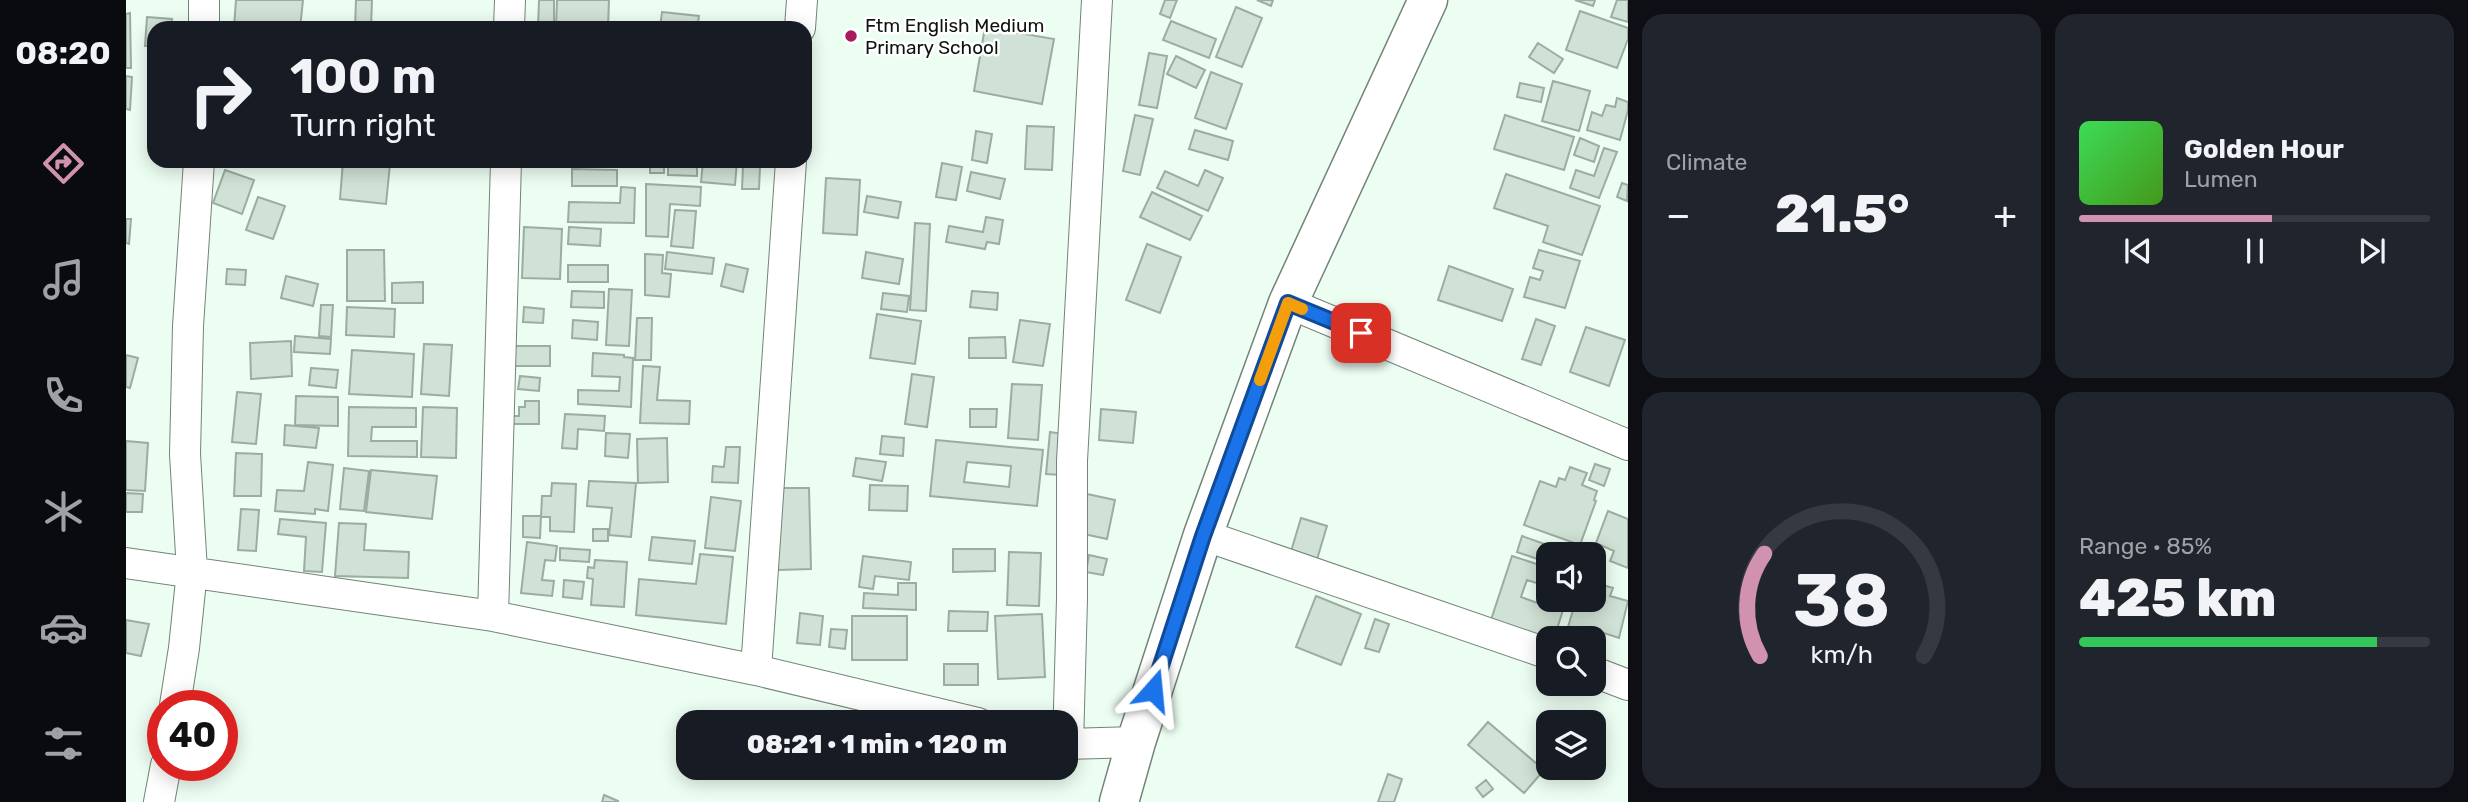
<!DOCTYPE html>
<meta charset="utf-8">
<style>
body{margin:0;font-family:Rubik,sans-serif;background:#20242c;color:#f1f3f6;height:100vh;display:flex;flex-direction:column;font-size:26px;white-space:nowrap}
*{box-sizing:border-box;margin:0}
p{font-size:23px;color:#9ea1a6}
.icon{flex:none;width:38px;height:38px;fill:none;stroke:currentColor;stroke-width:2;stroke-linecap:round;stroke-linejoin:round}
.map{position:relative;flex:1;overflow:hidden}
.panel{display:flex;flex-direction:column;gap:14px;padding:14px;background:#0d0f14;width:840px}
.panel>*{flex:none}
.top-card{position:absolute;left:21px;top:21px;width:665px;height:147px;border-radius:21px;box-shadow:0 4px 18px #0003;background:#171b24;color:#f1f3f6;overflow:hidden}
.controls{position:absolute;left:1410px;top:542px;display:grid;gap:14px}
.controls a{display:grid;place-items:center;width:70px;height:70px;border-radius:14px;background:#171b24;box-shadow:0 4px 18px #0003;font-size:35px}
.speed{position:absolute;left:21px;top:690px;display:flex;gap:14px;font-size:35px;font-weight:700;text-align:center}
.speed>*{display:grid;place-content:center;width:91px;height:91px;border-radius:50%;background:#171b24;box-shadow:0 4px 18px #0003;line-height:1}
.speed .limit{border:10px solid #d22;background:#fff;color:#111}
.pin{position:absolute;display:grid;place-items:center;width:60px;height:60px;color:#fff;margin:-30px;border-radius:14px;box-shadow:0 4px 10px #0006}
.me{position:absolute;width:77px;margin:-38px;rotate:18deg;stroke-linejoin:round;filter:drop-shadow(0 0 5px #0008)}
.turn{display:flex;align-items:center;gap:24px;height:147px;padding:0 28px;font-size:32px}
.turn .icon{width:91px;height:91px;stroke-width:2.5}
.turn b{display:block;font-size:49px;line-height:60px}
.big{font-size:52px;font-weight:800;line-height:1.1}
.panel .widget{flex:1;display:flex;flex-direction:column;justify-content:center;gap:10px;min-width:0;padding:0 24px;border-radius:21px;background:#20242c}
.panel .dial{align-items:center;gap:0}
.dial svg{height:182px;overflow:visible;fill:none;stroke:#363941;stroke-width:7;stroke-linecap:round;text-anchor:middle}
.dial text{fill:#f1f3f6;stroke:none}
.song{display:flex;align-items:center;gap:21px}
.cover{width:84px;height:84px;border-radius:10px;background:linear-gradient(135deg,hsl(130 70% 55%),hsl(100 70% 35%))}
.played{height:7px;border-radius:4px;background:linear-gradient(90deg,#d192b0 55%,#363941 55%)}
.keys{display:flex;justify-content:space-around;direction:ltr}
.heat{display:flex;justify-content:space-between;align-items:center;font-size:38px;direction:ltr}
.charge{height:10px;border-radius:5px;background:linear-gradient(90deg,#34c759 85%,#363941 0)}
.panel .tiles{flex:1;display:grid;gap:14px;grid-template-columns:repeat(2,1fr)}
.trip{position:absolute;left:550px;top:710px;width:402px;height:70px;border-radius:21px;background:#171b24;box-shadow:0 4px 18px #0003;font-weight:800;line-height:70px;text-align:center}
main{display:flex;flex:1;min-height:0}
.menu{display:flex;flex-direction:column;width:126px;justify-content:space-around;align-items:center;background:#090b0e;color:#9ea1a6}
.menu .icon{width:49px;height:49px}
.menu .selected{color:#d192b0}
.menu b{font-size:32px;color:#f1f3f6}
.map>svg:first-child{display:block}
.building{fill:#d0e1d5;stroke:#9baca0;stroke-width:2;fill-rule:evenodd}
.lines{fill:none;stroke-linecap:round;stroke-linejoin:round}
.street-casing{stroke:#738378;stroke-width:32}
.secondary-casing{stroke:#738378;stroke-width:41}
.street{stroke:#fff;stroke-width:30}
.secondary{stroke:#fff;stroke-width:38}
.route-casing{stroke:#114b97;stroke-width:18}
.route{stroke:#1a73e8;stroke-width:12}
.slow{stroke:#f59e0b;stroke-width:12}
.poi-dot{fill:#a91b5b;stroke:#fff;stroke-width:2.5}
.labels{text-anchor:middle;stroke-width:5;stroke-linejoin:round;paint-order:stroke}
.poi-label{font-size:19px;fill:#0d130f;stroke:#fff;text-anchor:start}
</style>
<main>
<nav class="menu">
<b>08:20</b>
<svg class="icon selected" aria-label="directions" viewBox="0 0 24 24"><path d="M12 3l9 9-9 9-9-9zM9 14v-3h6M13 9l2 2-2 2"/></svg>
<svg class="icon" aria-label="music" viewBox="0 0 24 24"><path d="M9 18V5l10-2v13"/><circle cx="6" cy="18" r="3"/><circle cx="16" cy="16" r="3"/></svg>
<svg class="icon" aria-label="phone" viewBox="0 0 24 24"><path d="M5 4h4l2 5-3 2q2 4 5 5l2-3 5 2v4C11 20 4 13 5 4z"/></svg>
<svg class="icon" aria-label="climate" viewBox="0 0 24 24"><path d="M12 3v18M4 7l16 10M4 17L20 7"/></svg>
<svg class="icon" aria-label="car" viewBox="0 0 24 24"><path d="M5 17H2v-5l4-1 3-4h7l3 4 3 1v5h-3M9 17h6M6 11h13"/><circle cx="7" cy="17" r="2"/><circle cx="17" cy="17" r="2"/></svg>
<svg class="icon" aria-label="filters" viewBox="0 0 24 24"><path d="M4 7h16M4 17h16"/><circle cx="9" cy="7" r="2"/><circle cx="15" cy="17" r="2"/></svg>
</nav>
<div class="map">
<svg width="1502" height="802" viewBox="0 0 1502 802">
<rect width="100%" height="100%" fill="#ecfdf1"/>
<path class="building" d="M110 0H177L174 28H108Z
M230 0H246L245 28H229Z
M413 0H428V28H412Z
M431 0H483L482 28H430Z
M1039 0H1051L1044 18 1034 14Z
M1131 0H1147L1145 6Z
M1449 0H1469L1467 6Z
M1491 0H1502V22L1485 17Z
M1110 7 1136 18 1116 67 1090 57Z
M1454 11 1502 28V39L1491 68 1440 50Z
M536 12 573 16 571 28H534Z
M4 13 5 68H0V14Z
M21 17 46 19 45 28H28V46H19Z
M1045 21 1090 39 1083 58 1037 40Z
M609 26 623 25 639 26V28H608Z
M859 27 928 39 916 104 848 91Z
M1412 43 1437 59 1428 73 1403 57Z
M1023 53 1041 56 1031 108 1013 105Z
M1050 56 1079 70 1070 88 1041 74Z
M1085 72 1116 84 1100 129 1069 118Z
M0 76 6 77 4 110 0 109Z
M1427 81 1464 91 1453 131 1416 121Z
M1394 83 1418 88 1415 102 1391 97Z
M1491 98 1502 102V110L1494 140 1461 130 1466 112 1476 116 1480 105 1489 107Z
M1009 115 1027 119 1014 175 997 171Z
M1379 115 1448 137 1438 170 1368 149Z
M901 126 928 127 926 170 899 169Z
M1069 130 1107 141 1102 160 1063 149Z
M850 131 866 134 861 163 846 160Z
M1454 138 1473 146 1468 162 1448 155Z
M1478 148 1491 152 1473 198 1444 188 1450 170 1468 176Z
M217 161 264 164 260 204 214 199Z
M445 161H483V162L445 163Z
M524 161H538V173H524Z
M542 161H571V176L542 175Z
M577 161H611L609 185 575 182Z
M816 163 836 167 830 200 810 197Z
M617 166 634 167 633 189H616Z
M446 169 491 170V186H446Z
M99 170 128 180 116 214 87 203Z
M1079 170 1097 178 1082 211 1031 188 1039 171 1072 186Z
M845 172 879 179 874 199 841 191Z
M1380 174 1474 206 1456 255 1417 242 1422 226 1368 208Z
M700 178 734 180 731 235 697 233Z
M1496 183 1502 185 1501 201 1491 197Z
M520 184 575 187 574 206 544 204 542 237 520 236Z
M495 187 509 188 508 223 442 222 443 202 494 203Z
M1026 192 1076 216 1064 240 1014 217Z
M741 196 775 202 772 218 738 212Z
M132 197 159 206 147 239 120 230Z
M549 210 570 211 567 248 545 246Z
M860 217 877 220 873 244 861 242 859 249 820 242 823 226 857 232Z
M0 219H5L3 244 0 243Z
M789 223 804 224 800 311 784 310Z
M398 227 436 229 434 279 396 278Z
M443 227 475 229 474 246 442 244Z
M1021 244 1055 257 1034 313 1000 300Z
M221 250H258L259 301H221Z
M1413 250 1454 261 1439 308 1398 297 1404 277 1414 280 1417 271 1407 268Z
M541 252 588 258 586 274 539 269Z
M740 252 777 259 773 284 736 278Z
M519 254 537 255 536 273 545 274 543 297 519 295Z
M600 264 622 269 617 292 595 286Z
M442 265H482V282H442Z
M1323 266 1387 289 1376 321 1312 300Z
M101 269 120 270 119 285 100 284Z
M160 276 192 284 187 306 155 298Z
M297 282V303H266V283Z
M483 289 506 290 503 346 480 345Z
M446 291 478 292V308L445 307Z
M846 291 872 293 871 310 844 307Z
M757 293 783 296 781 312 755 309Z
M195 305H207L205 337 193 336Z
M221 307 269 309 268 337 220 335Z
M398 307 418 309 417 323 397 322Z
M751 314 795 321 789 364 744 358Z
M511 318H526L525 360H509Z
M1410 319 1429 326 1415 365 1396 359Z
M447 320 472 322 471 340 446 338Z
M894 320 924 324 917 366 887 362Z
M1460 327 1499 340 1483 386 1444 372Z
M169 336 205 339 204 354 168 352Z
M879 337 880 358H843V338Z
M165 341 166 376 125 379 124 343Z
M298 344 326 345 323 396 295 394Z
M387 346H424V366H387Z
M226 350 288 354 286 397 223 394Z
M467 353 498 355V357L507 358 505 407 452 404V390L493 391 494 377 466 376Z
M0 355 12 358 4 388 0 387Z
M517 366 534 367 531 400 564 401 563 424 514 423Z
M185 368 212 370 210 388 183 385Z
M786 374 808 377 801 427 779 424Z
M394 376 414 378 413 391 392 389Z
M886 384 916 385 912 440 882 438Z
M111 392 135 394 130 444 106 442Z
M170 396 212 397V426L169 425Z
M399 401H413V424H387V416H393V407H399Z
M223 407 290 408V427H246L245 441H291V457L222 456Z
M297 407 331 408 330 458 295 457Z
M844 409H871L870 427H844Z
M975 409 1010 412 1007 443 973 440Z
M439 414 479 416 478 431 452 429 451 449 436 448Z
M159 425 193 428 190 448 158 445Z
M924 432 938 434 935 475 920 474Z
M480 433 504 434 502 458 479 456Z
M756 436 778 438 777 456 754 454Z
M541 438 542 482 512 483 511 439Z
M810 440 917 450 911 506 804 496ZM841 462 885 466 883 487 838 482Z
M0 441 22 443 19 491 0 490Z
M600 447H614L612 483 586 482 587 466 598 467Z
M110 453 136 454 135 496H108Z
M730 458 760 462 756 481 727 476Z
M182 462 207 465 202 511 189 509V514L149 511 151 490 178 491Z
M1469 464 1484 469 1478 486 1463 480Z
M1444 467 1461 473 1456 485 1471 491 1468 500 1470 501 1454 545 1398 525 1414 481 1430 487 1433 478 1439 480Z
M218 468 243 471 238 511 214 509Z
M245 470 311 476 306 519 240 512Z
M463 481 510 483 505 537 483 535 486 508 461 506Z
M426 483 450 484 448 532 424 531V517H415L416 496H425Z
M744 485 782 486 781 511 743 510Z
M651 488H683L685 569 652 570Z
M0 493 17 494 16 512H0Z
M961 494 989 500 981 539 953 533Z
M585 497 615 501 609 551 579 548Z
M115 509 133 510 130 551 112 550Z
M1482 511 1502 519V568L1484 561 1488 551 1470 543Z
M397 516H415L414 538 397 537Z
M1175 518 1201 526 1189 566 1163 558Z
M154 519 200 523 196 572 178 571 180 537 152 534Z
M213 523 240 524 238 550 283 552 282 578 209 576Z
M467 529H482V541H467Z
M1396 536 1444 553V555H1423V563L1391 552Z
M526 537 569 541 566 564 523 560Z
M401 542 431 546 429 561 419 560 416 580 428 581 426 596 395 593Z
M434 548 464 550 463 562 434 560Z
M827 549H869V571L827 572Z
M883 552 915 553 913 606 881 605Z
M574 554 607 557 600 624 510 615 513 579 570 584Z
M963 555 981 559 977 575 960 572Z
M737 556 785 562 783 580 749 576 747 589 733 587Z
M1386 556 1423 568V587L1401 580 1395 597 1417 605 1423 590V600H1440L1428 639 1363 626Z
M469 560 501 562 498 607 465 605 467 579 461 578 462 567 468 568Z
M438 580 458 582 456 599 437 597Z
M772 583H790V610L737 608 738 593 772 595Z
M1470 583 1487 588 1484 596 1502 601 1493 638 1475 632 1472 641 1457 637 1459 632 1442 627 1450 600H1468Z
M1190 596 1235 614 1215 665 1170 647Z
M823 611 862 612 861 631H822Z
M674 613 697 616 694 645 671 643Z
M916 614 919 677 872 679 869 616Z
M726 616H781V660H726Z
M1249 619 1263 624 1253 652 1239 648Z
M0 620 23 624 15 656 0 653Z
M705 629 721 630 719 649 703 647Z
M818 664H852V685H818Z
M1362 722 1418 770 1398 793 1342 745Z
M1262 774 1276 779 1268 802H1252Z
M1360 780 1367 789 1357 797 1350 788Z
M478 795 492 801V802H476Z"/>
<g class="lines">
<g class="street-casing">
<path id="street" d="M78 28V0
M383 28 384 0
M674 28 676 0
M1162 303 1502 445
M1077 535 1423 654
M0 563 367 616 630 670 852 723
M367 616 380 161
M630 670 665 161
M1468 672 1502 685
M49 705 58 648 66 571 59 454 62 326 73 161
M940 744 1010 742
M942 744 946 599V461L971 0
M33 802 40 765"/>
</g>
<g class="secondary-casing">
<path id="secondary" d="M993 802 1010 742 1077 535 1162 303 1302 0"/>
</g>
<use href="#street" class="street"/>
<use href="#secondary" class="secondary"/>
</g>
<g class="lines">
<g class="route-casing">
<path id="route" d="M1027 690 1077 536 1162 303 1235 333"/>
</g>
<use href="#route" class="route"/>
<path class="slow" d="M1134 380 1162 303 1176 309"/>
</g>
<circle class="poi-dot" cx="725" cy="36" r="7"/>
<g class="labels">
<g class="poi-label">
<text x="739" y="32">Ftm English Medium<tspan x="739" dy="22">Primary School</tspan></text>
</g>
</g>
</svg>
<div class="controls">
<a><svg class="icon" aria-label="sound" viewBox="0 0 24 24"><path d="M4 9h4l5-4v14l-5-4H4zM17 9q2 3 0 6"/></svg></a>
<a><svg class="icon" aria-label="search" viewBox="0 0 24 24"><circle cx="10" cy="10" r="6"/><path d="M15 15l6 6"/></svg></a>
<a><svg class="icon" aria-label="layers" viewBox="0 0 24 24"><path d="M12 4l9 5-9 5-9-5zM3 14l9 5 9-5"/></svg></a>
</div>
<div class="speed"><div class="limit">40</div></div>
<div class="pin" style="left:1235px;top:333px;background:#d93025"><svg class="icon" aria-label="arrive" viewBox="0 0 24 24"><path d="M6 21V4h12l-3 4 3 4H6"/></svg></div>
<svg class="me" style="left:1027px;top:690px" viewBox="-20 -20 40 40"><path d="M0-17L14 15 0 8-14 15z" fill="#1a73e8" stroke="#fff" stroke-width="4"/></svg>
<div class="trip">08:21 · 1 min · 120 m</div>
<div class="top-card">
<div class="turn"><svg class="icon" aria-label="right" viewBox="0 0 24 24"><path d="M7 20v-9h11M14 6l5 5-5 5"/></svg><div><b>100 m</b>Turn right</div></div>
</div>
</div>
<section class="panel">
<div class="tiles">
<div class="widget"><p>Climate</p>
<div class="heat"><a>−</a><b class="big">21.5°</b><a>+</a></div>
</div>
<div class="widget">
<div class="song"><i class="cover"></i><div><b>Golden Hour</b><p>Lumen</p></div></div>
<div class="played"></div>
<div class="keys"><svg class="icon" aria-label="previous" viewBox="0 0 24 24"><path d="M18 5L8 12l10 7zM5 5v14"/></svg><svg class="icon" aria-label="pause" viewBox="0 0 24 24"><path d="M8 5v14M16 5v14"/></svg><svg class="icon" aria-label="next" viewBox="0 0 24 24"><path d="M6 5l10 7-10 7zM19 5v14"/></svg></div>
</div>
<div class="widget dial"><svg viewBox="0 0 100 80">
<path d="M14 69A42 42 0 1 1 86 69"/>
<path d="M14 69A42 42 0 0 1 16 24" stroke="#d192b0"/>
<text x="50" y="56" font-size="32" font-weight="700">38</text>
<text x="50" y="72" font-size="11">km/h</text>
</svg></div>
<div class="widget"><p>Range · 85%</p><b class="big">425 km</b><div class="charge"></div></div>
</div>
</section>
</main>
